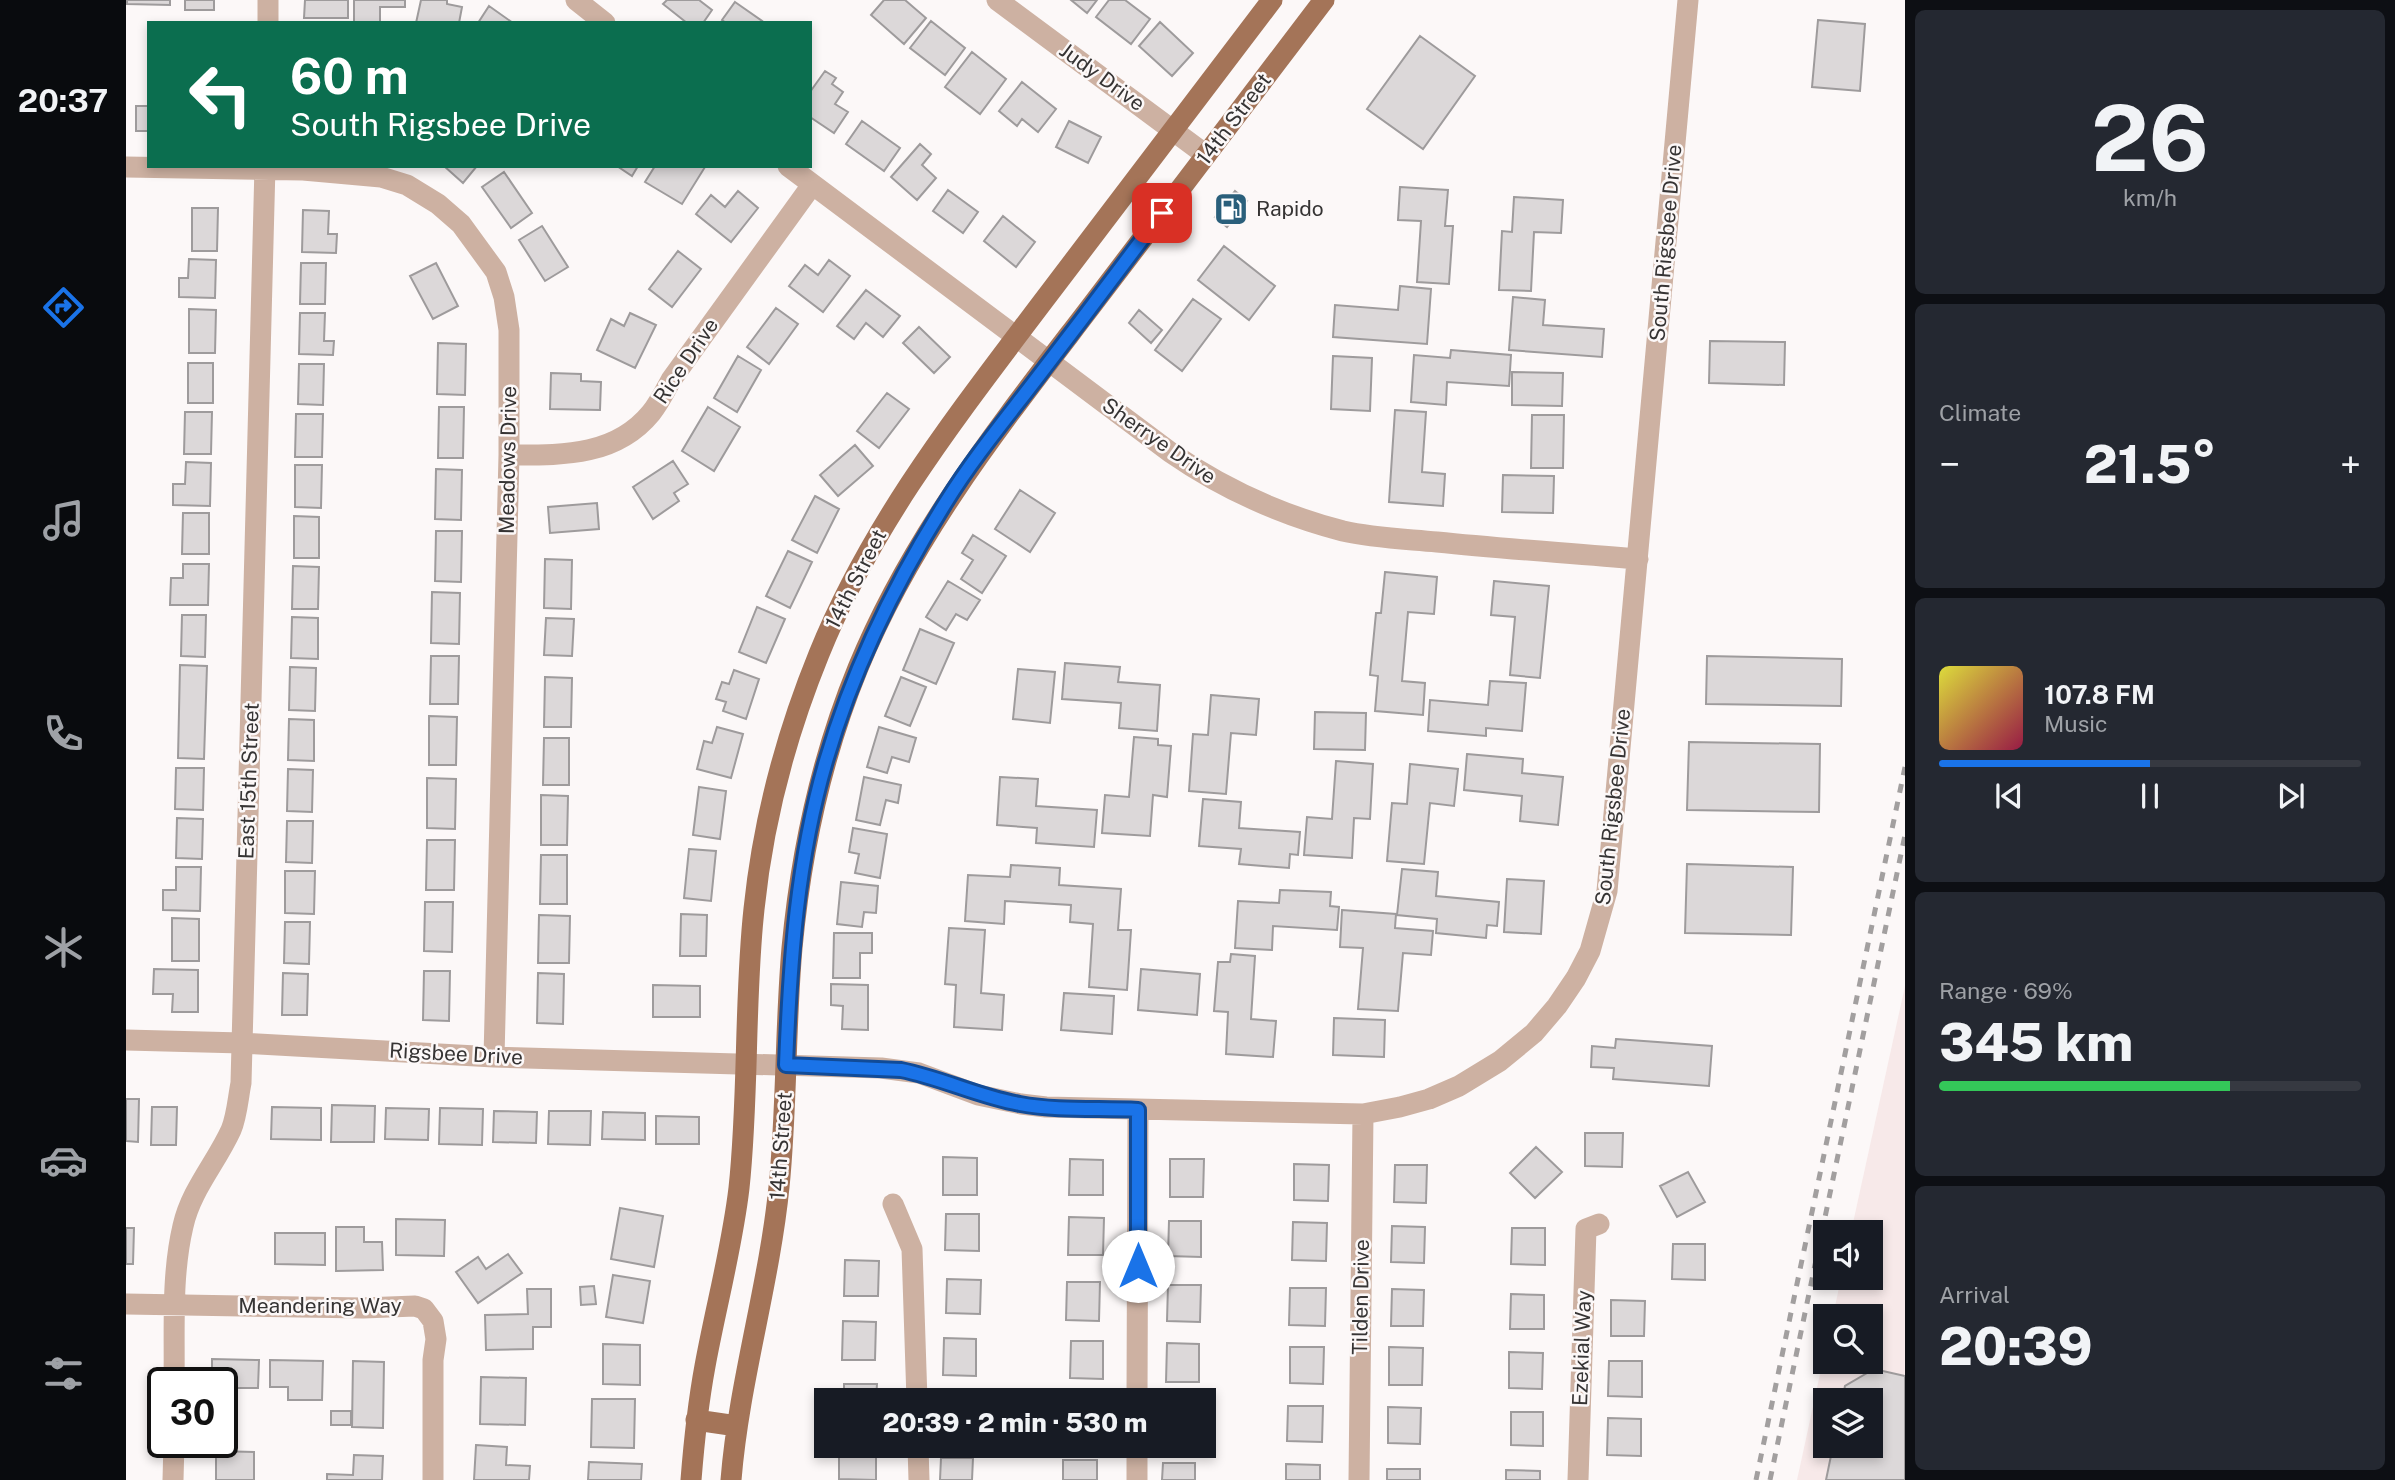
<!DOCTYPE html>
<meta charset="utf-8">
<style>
body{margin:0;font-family:"Public Sans",sans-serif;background:#242831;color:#f1f3f6;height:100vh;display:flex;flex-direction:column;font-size:26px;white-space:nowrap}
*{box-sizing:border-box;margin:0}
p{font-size:23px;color:#9ea1a6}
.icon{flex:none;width:38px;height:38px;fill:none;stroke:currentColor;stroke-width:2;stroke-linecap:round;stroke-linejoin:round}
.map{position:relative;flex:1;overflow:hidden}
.panel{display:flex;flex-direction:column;gap:10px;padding:10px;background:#0d0f14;width:490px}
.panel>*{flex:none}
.top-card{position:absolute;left:21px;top:21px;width:665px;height:147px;border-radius:0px;box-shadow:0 4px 10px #0003;background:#0b6e4f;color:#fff;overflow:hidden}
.buttons{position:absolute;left:1687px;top:1220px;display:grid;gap:14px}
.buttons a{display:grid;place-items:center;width:70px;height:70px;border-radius:0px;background:#171b24;box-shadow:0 4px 10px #0003;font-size:35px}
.speed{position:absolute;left:21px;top:1367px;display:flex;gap:14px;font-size:35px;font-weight:700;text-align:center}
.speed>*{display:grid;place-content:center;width:91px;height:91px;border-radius:50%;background:#171b24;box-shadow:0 4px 10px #0003;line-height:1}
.speed .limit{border:4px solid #111;border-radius:10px;background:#fff;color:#111}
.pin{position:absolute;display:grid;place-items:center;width:60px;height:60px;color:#fff;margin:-30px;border-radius:14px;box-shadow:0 4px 10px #0006}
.me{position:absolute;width:77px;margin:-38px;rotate:0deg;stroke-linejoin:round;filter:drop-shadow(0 0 5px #0008)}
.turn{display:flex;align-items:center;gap:24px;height:147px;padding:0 28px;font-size:32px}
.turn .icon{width:91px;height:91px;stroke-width:2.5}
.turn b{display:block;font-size:49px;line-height:60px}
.big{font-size:52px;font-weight:800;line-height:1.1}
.panel .card{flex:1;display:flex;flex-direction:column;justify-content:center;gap:10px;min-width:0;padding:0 24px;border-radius:10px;background:#242831}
.panel .dial{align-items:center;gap:0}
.dial b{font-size:91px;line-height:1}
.song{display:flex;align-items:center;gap:21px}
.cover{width:84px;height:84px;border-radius:10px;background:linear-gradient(135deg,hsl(60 70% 55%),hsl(340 70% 35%))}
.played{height:7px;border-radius:4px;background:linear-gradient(90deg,#1a73e8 50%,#363941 50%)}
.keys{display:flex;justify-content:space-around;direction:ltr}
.heat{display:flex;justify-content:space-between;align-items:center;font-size:38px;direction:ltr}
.charge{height:10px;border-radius:5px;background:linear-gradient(90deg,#34c759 69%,#363941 0)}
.trip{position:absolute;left:688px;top:1388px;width:402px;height:70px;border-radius:0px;background:#171b24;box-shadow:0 4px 10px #0003;font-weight:800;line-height:70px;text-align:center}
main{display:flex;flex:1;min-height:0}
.dock{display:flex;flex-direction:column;width:126px;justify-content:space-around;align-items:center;background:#090b0e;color:#9ea1a6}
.dock .icon{width:49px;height:49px}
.dock .active{color:#1a73e8}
.dock b{font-size:32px;color:#f1f3f6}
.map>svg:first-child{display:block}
.built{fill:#f7e9e9;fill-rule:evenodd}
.building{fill:#dcd8d9;stroke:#9e9b9c;stroke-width:2}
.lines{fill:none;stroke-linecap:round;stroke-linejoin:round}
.minor{stroke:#cdb1a2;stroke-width:21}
.major{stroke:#a47458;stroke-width:21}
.rail{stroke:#a29f9f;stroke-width:5;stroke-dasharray:9 9;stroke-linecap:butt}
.route-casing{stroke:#114b97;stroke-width:18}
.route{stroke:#1a73e8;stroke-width:12}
.labels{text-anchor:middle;stroke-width:5;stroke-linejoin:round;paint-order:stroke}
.street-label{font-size:21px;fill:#363434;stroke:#fcf8f8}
.poi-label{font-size:21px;fill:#363434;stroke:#fcf8f8;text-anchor:start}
</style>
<main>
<nav class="dock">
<b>20:37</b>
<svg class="icon active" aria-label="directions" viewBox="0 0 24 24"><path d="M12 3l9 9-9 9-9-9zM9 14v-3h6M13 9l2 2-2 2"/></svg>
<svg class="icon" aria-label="music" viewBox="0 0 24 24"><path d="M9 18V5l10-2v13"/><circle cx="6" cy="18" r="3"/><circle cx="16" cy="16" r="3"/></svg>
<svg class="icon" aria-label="phone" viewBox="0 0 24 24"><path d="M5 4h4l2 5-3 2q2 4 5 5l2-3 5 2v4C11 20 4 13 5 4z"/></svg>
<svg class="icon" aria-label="climate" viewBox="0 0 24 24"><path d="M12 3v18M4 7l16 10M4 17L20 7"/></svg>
<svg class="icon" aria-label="car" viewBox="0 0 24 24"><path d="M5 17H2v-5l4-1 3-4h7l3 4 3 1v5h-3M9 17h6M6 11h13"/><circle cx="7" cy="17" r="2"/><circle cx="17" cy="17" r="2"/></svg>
<svg class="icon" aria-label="filters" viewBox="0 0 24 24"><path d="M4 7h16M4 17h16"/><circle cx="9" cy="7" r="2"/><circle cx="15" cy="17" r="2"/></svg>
</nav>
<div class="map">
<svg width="1779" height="1480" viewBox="0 0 1779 1480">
<rect width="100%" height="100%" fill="#fcf8f8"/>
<path class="built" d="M1779 986V1480H1671L1699 1351V1362H1745V1316H1707L1715 1278H1745V1232H1725ZM1699 1400H1745V1446H1699Z"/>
<path class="building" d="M1 0H44V5L1 4Z
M59 0H88V10H59Z
M179 0H222V18H178Z
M228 0H279V7H254V23H228Z
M295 0H321V4L336 7 333 23H290Z
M541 0H573L586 10 577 23H561L537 4Z
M758 0H779L800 18 778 44 745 15Z
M945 0H971L961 13Z
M983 0H999L1024 19 1005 44 970 17Z
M609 2 639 23H600L596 20Z
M363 6 387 23H352Z
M1692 20 1739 24 1734 91 1686 87Z
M805 21 839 48 819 75 784 48Z
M1034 22 1067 53 1046 76 1013 46Z
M1294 36 1349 76 1297 149 1241 109Z
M846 52 880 79 854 114 819 87Z
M699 71 710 78 706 84 717 92 709 104 722 112 708 133 684 117V92Z
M896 82 930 109 912 132 896 119 891 126 873 111Z
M10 106H23V131H10Z
M736 121 774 148 758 171 720 144Z
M943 121 975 137 962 163 930 147Z
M794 144 805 154 796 165 810 178 791 200 765 177Z
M318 166H351L337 183Z
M491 166H512L506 176Z
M529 166H578L579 167 556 204 519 182Z
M378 172 406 213 385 228 356 187Z
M1274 187 1322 190 1319 226H1327L1323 284 1291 282 1295 221 1272 220Z
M822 190 852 212 837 233 807 211Z
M612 191 632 208 605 242 570 214 585 195 599 207Z
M1109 191 1121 201 1101 227 1089 217Z
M1388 197 1437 200 1435 233 1408 232 1405 291 1373 290 1376 231 1386 232Z
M66 208H92L91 251H66Z
M177 210 203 211 202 234H211L210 253 176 252Z
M877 216 909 242 890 267 858 241Z
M416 226 442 267 419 281 393 240Z
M1098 246 1149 286 1123 320 1072 280Z
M552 251 575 269 546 307 523 289Z
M63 259 90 260 89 298 53 297V278H62Z
M703 260 724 276 697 312 663 286 679 265 692 275Z
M175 263H200L199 304H174Z
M310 263 332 306 307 319 284 276Z
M1274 286 1305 289 1301 344 1207 337 1209 305 1272 310Z
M740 290 774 316 757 337 740 323 728 339 711 326Z
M1387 297 1419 300 1417 325 1478 329 1476 357 1383 350Z
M1067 299 1095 319 1056 371 1029 350Z
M650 308 672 324 643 364 621 347Z
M63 309 90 310 89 353H63Z
M1013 310 1036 330 1025 343 1003 323Z
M174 313H199L198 341H208L207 355 173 354Z
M504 313 530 325 509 368 471 350 485 319 498 326Z
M793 327 824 357 808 373 777 343Z
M1584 341 1659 342 1658 385 1583 383Z
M312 343 340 344 339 395 311 394Z
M1325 350 1385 355 1383 386 1321 382 1320 405 1285 402 1288 355 1324 358Z
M612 356 635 370 611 412 588 398Z
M1207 356 1246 358 1244 411 1205 409Z
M62 363H87V403H62Z
M173 364H198L197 405 172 404Z
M1386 372 1437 373 1436 406 1386 405Z
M425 373 455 374V381L475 382 474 410 424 409Z
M761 393 783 409 753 448 731 431Z
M313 407H338L337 458H312Z
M582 407 614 427 588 471 556 451Z
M1269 410 1300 412 1296 472 1319 474 1317 506 1263 502Z
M59 412H86L85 454H58Z
M170 414H197L196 457H169Z
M1406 415H1438L1437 468H1405Z
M729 445 747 466 712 496 694 475Z
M547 461 562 484 548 493 553 501 527 519 507 487Z
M60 462 85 463 84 506 47 505V484H59Z
M169 465H196L195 508 169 507Z
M310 469 336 470 335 520 309 519Z
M1377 475 1428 476 1427 513 1376 512Z
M894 490 929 513 904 552 869 529Z
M689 496 713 509 691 553 666 540Z
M471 503 473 529 424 533 422 507Z
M57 513H83V554H56Z
M168 516 193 517V558H168Z
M310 531H336L335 582 309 581Z
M847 535 880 556 856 593 835 579 847 560 836 553Z
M662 551 686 562 664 608 640 596Z
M419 559 446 560 445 609 418 608Z
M57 564H83L82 605H44L45 578H57Z
M167 566 193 567 192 609H166Z
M1259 572 1311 577 1308 614 1282 612 1276 681 1299 683 1297 715 1249 711 1252 676 1244 675 1250 613H1255Z
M822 581 854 600 841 620 830 614 820 630 800 617Z
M1368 581 1423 586 1414 678 1384 675 1389 617 1365 615Z
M306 592 334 593 333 644 305 643Z
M631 607 659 619 640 663 613 652Z
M56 615H80L79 657 55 656Z
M166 617 192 618V659L165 658Z
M420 618 448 619 446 656 418 655Z
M794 629 828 643 810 684 777 670Z
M305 656H333L332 704H304Z
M1581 656 1716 659 1715 706 1580 704Z
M939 663 994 667 992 682 1034 685 1031 731 993 728 995 703 936 699Z
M54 665 81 666 78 759 52 758Z
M164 667 190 668 189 711 163 710Z
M892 669 929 672 924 723 887 719Z
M608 670 633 679 620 719 597 711 600 702 590 699 596 682 603 684Z
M419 677 446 678 445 727H418Z
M775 677 800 687 784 726 759 716Z
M1364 681 1400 683 1396 731 1360 728V736L1302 731 1304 700 1362 705Z
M1085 695 1133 699 1130 735 1105 733 1100 794 1063 791 1067 734 1082 735Z
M1189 712 1240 713 1239 750 1188 749Z
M303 716 331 717 330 765H303Z
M163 719 188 720V761L162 760Z
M591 727 617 734 605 778 571 769 578 741 586 743Z
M753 727 790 738 783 762 766 757 761 773 741 767Z
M1008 737 1032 739V745L1045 746 1041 797 1027 795 1024 836 976 833 979 795 1003 797Z
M418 738H443V785H417Z
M1563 742 1694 744 1693 812 1561 810Z
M1341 754 1397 759 1396 773 1437 777 1432 825 1394 821 1396 796 1338 790Z
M1210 761 1247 764 1244 819 1228 818 1226 858 1178 855 1181 817 1206 819Z
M1284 764 1332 769 1328 806 1304 803 1298 864 1261 861 1266 803 1281 804Z
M50 768H78L77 810 49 809Z
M162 769 187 770 186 812 161 811Z
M738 777 775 785 772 803 760 800 754 825 730 820Z
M874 777 912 779 910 806 971 810 968 847 910 843 911 828 871 825Z
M301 778 330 779 329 829 301 828Z
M573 787 600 791 594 839 567 835Z
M415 795 442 796 441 845H415Z
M1077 799 1115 802 1113 828 1174 832 1172 855 1164 854 1163 868 1113 864 1115 849 1073 846Z
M51 818 77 819 76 859 50 858Z
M161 821H187L186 863 160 862Z
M727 828 761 834 754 878 729 873 733 854 723 852Z
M301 840H329L328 890H300Z
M563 849 590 851 585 901 558 898Z
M415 855H441V904H414Z
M1561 864 1667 867 1665 935 1559 933Z
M885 865 934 868 933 885 995 889 992 930H1005L1001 990 963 987 967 924 944 922 945 905 879 901 878 924 839 921 842 875 884 877Z
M50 867H75L74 911 37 910V890H50Z
M1276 869 1312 872 1310 896 1373 902 1371 926 1361 925 1360 938 1310 933 1311 919 1271 915Z
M159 871H189L188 914 159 913Z
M1381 879 1418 881 1415 934 1378 932Z
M715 882 752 886 750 913 738 912 736 927 711 924Z
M1154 890 1205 892 1204 906 1213 907 1211 930 1147 926 1146 950 1109 948 1112 901 1153 903Z
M299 902H327L326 952 298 951Z
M1216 910 1270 914 1269 928 1307 931 1305 955 1277 953 1272 1011 1232 1009 1237 948 1214 947Z
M555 914 581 915 580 956H554Z
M413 915 444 916 443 963H412Z
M46 918 73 919V961H46Z
M159 922H184L183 964 158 963Z
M823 928 859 930 855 993 878 995 876 1030 828 1027 830 985 819 984Z
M708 933H746V953H734V978H707Z
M1105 954 1129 956 1125 1019 1150 1021 1147 1057 1100 1054 1102 1012 1088 1011 1092 962H1104Z
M28 969 72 970V1012H46L47 994H27Z
M1015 969 1074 974 1071 1015 1012 1010Z
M298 971H324L323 1021 297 1020Z
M157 973 182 974 181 1015H156Z
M412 973 438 974 437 1024 411 1023Z
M705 984 742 985V1030L716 1029 717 1006 705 1005Z
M527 985 574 986V1017H527Z
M938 993 988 996 986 1034 935 1030Z
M1208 1018 1259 1020 1258 1057 1207 1055Z
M1490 1039 1586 1046 1583 1086 1487 1079 1488 1068 1465 1067 1466 1046 1489 1048Z
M0 1099H13L12 1142 0 1141Z
M206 1105 249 1106 248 1142H205Z
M26 1107H51L50 1145H25Z
M146 1107 195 1108V1140L145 1139Z
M260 1108 303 1109 302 1140 259 1139Z
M314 1108 357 1109 356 1145 313 1144Z
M368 1111 411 1112 410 1143 367 1142Z
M423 1111H465L464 1145 422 1144Z
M477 1112 519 1113V1140L476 1139Z
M530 1116 573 1117V1144H530Z
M1459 1133H1497L1496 1167 1459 1166Z
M1410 1147 1436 1172 1409 1198 1384 1173Z
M817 1157 851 1158V1195H817Z
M944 1159 977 1160V1195H943Z
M1044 1159H1078L1077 1197H1044Z
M1168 1164 1203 1165 1202 1201 1168 1200Z
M1269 1165H1301L1300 1203 1268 1202Z
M1562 1172 1579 1202 1551 1217 1534 1186Z
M494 1208 537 1216 528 1267 485 1259Z
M820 1214H853V1251L819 1250Z
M943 1217 978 1218 977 1255H942Z
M270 1219 319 1220 318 1256 270 1255Z
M1043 1221H1075V1257L1042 1256Z
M1167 1222 1201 1223 1200 1261 1166 1260Z
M1266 1226 1299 1227 1298 1263 1265 1262Z
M210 1227H238V1242H256L257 1270 210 1271Z
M0 1228H8L7 1264H0Z
M1386 1228H1419V1265L1385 1264Z
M149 1233H199V1265L149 1264Z
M1547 1244H1579V1280L1546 1279Z
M382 1254 396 1273 352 1303 330 1272 352 1257 360 1269Z
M719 1260 753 1261 752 1296H718Z
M487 1275 524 1281 517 1323 480 1317Z
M821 1279 855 1280 854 1314 820 1313Z
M941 1282H974L973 1321 940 1320Z
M1042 1285H1075L1074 1322 1041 1321Z
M468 1286 470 1304 455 1305 454 1287Z
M1164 1288H1200L1199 1326 1163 1325Z
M401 1289H425V1327H407V1349L360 1350 359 1315 402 1314Z
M1266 1289 1298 1290 1297 1326H1265Z
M1385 1294 1418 1295V1329H1384Z
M1485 1300 1519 1301 1518 1336H1485Z
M717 1321 750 1322 749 1360H716Z
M818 1338 850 1339V1376L817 1375Z
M945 1341H977V1379L944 1378Z
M1041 1343 1073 1344V1382H1040Z
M477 1344 514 1345V1385L477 1384Z
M1164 1347H1198L1197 1384 1164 1383Z
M1263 1347 1297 1348 1296 1385H1263Z
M1383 1352 1417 1353 1416 1389 1383 1388Z
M86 1359 133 1360 132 1388H109V1406L96 1405V1382H86Z
M144 1360 197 1361 196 1400H162V1387H144Z
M227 1361 258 1362 257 1428 226 1427Z
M1483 1361H1516V1397L1482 1396Z
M1748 1369 1779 1376V1480H1700L1707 1446H1745V1400H1716L1719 1386Z
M355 1377 400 1378 399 1425 354 1424Z
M718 1384H751L750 1400H718Z
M814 1397 845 1398V1400H814Z
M466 1399H509L508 1448 465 1447Z
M1162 1406H1197L1196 1442 1161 1441Z
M1262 1407 1295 1408 1294 1444 1262 1443Z
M205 1411H225V1425H205Z
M1385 1412H1417V1446L1385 1445Z
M1482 1418 1515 1419V1456L1481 1455Z
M350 1445 381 1447 380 1465 404 1466 403 1480H348Z
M713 1446H750V1480L713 1479Z
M90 1451 128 1452V1480H90Z
M228 1455 257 1456 256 1480H201V1474L227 1475Z
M815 1458H847L846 1480H814Z
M937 1460H971V1480H937Z
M463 1462 516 1464 515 1480H462Z
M1037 1463H1069V1480H1036Z
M1160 1464 1194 1465V1480H1160Z
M1261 1469H1294V1480H1261Z
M1380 1470 1414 1471V1480H1380Z"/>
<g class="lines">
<path class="minor" d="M450 0 479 23
M871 0 1080 155
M142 23V0
M662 166 1044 452C1096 488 1155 515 1217 531 1247 538 1280 539 1311 542 1378 549 1445 553 1512 559
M0 167 177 170 255 177 281 185 312 204 335 224 370 272 378 297 383 330V455L368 1057
M383 455C435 455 489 457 525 413 533 403 539 391 545 380L686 185
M0 1040 116 1043 368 1057 755 1068 793 1073 852 1095 895 1104 920 1107 1237 1114 1274 1107 1303 1099 1333 1086 1374 1061 1408 1033 1431 1006 1450 978 1464 951 1481 891 1562 0
M767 1204 786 1249 791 1400
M0 1304 237 1308 289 1306 298 1309 307 1321 310 1339 307 1360V1480
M48 1382C49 1331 45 1277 57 1226 65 1190 90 1163 105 1130 111 1116 112 1098 115 1083L139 166
M1011 1400 1012 1110
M792 1446 793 1480
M47 1480 48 1442
M1011 1480V1446
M1233 1480 1237 1114
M1452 1480 1460 1229 1473 1224"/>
<path class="major" d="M570 1420 611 1426
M565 1480C568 1442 572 1404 579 1366 590 1306 606 1248 613 1188 623 1095 618 1001 628 909 637 822 660 735 693 654 745 525 829 418 912 308 990 206 1068 103 1146 0
M605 1480C613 1381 643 1286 653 1187 661 1108 659 1028 666 948 675 852 695 758 732 668 787 534 876 423 963 309 1041 206 1120 103 1198 0"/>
<path class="rail" d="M1630 1480 1779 767
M1644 1480 1779 835"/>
</g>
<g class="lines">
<g class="route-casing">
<path id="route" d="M1012 1266V1110C973 1108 932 1111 894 1104 853 1097 816 1078 775 1070L660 1065C664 962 671 860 700 761 727 669 769 583 820 502 846 460 878 421 908 382 951 326 994 269 1036 213"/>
</g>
<use href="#route" class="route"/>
</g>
<defs>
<g id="fuel-square" transform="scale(1.75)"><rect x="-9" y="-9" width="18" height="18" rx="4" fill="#2a5f7b" stroke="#fcf8f8"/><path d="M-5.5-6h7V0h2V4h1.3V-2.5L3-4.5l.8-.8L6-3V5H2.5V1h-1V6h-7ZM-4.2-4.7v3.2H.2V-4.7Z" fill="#fff"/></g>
</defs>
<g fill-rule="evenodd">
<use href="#fuel-square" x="1105" y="209"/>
</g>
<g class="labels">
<g class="street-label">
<text transform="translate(976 77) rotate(36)" y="7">Judy Drive</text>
<text transform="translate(1108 119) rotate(-53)" y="7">14th Street</text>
<text transform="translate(1540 243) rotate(-85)" y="7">South Rigsbee Drive</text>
<text transform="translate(560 361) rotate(-56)" y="7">Rice Drive</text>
<text transform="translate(1033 441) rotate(35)" y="7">Sherrye Drive</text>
<text transform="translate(382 460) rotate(-89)" y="7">Meadows Drive</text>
<text transform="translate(730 579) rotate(-63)" y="7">14th Street</text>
<text transform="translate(123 781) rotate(-88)" y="7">East 15th Street</text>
<text transform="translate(1487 807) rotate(-84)" y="7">South Rigsbee Drive</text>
<text transform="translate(330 1054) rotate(3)" y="7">Rigsbee Drive</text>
<text transform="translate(655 1146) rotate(-86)" y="7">14th Street</text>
<text transform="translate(1235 1297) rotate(-89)" y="7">Tilden Drive</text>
<text x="194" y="1313">Meandering Way</text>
<text transform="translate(1456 1348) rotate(-88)" y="7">Ezekial Way</text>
</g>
<g class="poi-label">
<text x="1130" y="216">Rapido</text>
</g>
</g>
</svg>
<div class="buttons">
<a><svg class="icon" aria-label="sound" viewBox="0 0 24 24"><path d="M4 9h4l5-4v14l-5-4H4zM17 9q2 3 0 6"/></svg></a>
<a><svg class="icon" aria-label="search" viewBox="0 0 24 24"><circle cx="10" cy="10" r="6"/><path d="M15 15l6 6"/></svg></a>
<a><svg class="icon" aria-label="layers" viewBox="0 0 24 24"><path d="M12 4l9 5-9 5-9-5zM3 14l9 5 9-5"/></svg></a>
</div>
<div class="speed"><div class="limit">30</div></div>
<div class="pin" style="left:1036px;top:213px;background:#d93025"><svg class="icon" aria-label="arrive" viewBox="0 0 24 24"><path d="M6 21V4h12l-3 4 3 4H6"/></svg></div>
<svg class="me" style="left:1012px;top:1266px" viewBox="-20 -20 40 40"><circle r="19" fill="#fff"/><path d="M0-13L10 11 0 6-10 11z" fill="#1a73e8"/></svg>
<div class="trip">20:39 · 2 min · 530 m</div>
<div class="top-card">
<div class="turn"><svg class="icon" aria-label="left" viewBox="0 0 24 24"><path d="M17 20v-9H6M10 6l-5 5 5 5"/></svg><div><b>60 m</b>South Rigsbee Drive</div></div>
</div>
</div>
<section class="panel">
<div class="card dial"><b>26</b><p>km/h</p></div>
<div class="card"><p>Climate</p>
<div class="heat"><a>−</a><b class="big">21.5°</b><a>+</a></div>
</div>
<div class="card">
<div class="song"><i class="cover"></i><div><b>107.8 FM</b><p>Music</p></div></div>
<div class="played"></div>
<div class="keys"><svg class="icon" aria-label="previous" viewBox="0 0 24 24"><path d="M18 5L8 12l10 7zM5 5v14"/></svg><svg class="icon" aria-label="pause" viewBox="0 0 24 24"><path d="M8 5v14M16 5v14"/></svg><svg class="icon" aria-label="next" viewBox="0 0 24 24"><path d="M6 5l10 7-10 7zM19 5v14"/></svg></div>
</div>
<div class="card"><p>Range · 69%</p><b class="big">345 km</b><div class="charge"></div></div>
<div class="card"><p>Arrival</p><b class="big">20:39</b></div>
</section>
</main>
